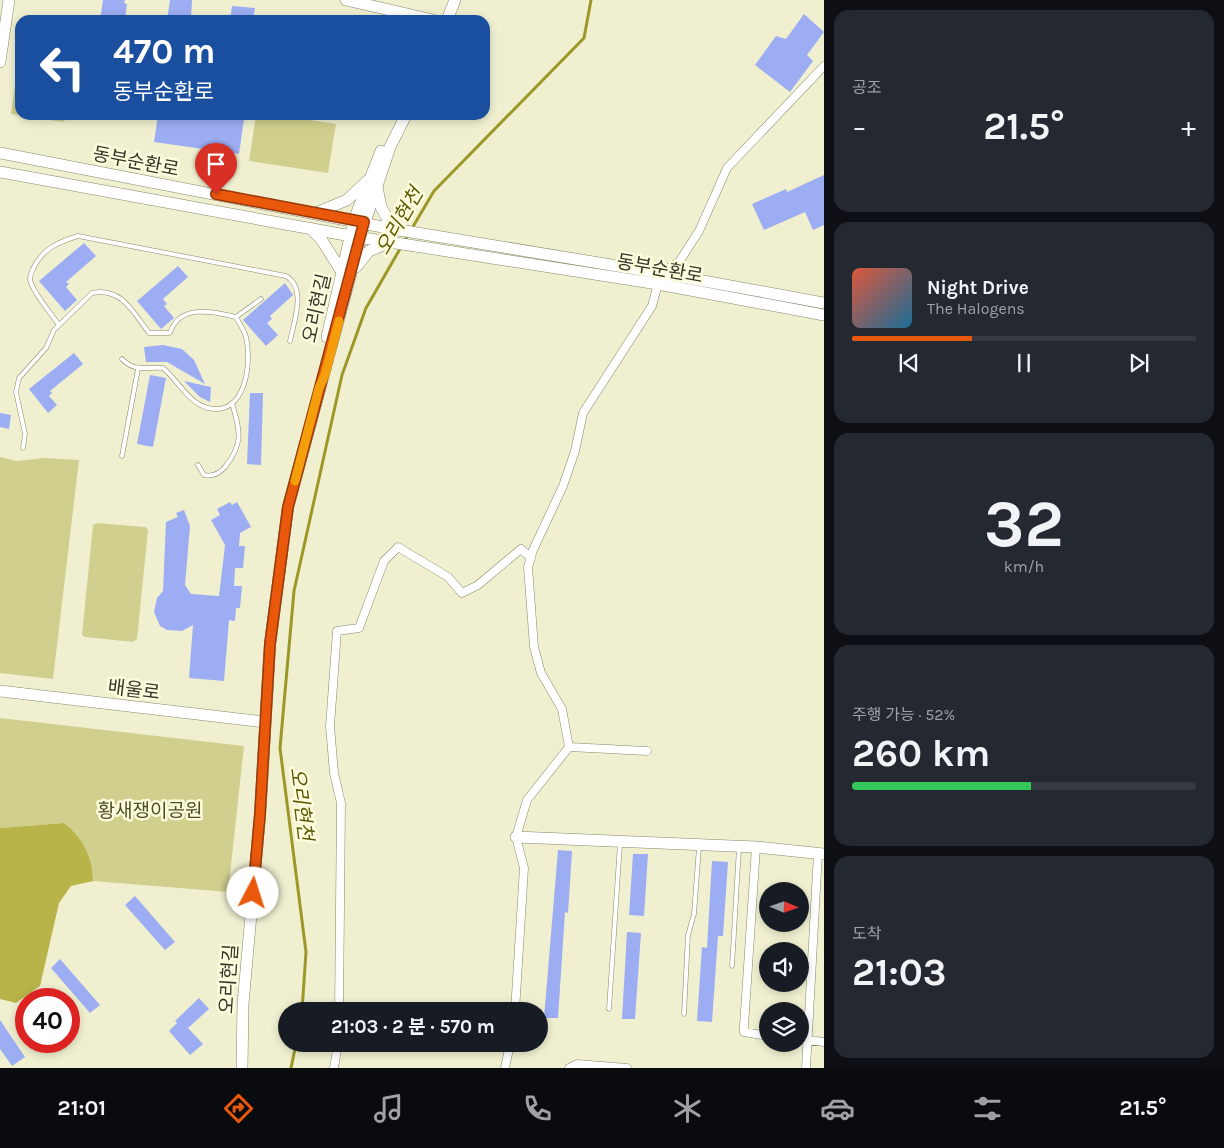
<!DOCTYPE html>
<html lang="ko">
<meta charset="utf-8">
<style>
body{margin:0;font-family:Karla,"Noto Sans KR",sans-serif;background:#242831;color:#f1f3f6;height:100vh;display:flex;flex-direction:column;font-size:19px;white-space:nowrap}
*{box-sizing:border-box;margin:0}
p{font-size:16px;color:#9ea1a6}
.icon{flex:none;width:28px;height:28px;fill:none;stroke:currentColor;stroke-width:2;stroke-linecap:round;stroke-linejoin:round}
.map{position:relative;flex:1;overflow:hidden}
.drawer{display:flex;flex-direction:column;gap:10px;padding:10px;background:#0d0f14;width:400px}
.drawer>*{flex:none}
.guide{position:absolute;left:15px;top:15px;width:475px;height:105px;border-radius:15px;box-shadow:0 2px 8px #0003;background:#1a4fa0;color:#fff;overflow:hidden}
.needle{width:32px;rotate:92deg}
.controls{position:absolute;left:759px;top:882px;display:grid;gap:10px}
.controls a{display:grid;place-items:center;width:50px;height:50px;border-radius:50%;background:#171b24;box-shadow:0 2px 8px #0003;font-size:25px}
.speed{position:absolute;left:15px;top:988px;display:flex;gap:10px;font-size:25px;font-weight:700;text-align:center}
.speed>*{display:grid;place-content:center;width:65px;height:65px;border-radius:50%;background:#171b24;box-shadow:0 2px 8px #0003;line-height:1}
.speed .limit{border:8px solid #d22;background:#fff;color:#111}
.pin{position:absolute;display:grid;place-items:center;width:42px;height:42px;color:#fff;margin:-51px -21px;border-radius:50% 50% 50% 0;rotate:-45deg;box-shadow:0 0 5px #0007}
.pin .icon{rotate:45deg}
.me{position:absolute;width:55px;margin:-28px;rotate:5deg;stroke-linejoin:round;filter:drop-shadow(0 0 4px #0008)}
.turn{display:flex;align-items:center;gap:18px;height:105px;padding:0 15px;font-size:22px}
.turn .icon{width:65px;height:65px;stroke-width:2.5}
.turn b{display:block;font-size:35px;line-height:42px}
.big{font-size:38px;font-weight:700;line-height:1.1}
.drawer .card{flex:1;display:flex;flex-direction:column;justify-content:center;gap:8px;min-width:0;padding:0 18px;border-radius:15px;background:#242831}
.drawer .dial{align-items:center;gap:0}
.dial b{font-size:65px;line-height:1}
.song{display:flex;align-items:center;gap:15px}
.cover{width:60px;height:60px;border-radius:8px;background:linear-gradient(135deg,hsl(10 70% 55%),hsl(200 70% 35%))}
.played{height:5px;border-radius:2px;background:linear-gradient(90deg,#ea580c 35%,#363941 35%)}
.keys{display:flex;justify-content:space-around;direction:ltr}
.heat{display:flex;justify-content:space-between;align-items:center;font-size:28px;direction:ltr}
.charge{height:8px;border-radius:4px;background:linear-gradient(90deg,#34c759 52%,#363941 0)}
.trip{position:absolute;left:278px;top:1002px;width:270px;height:50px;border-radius:25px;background:#171b24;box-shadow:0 2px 8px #0003;font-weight:700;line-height:50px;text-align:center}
.tabs{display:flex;height:80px;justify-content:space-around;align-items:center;background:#090b0e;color:#9ea1a6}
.tabs .icon{width:35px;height:35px}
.tabs .current{color:#ea580c}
.tabs b{font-size:22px;color:#f1f3f6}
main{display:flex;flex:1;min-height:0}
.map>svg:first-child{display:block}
.green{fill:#d0cf8e}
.forest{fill:#b8b449}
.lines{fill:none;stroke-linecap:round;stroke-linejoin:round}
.stream{stroke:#9c9827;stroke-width:3}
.building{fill:#9cadf3}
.lane-casing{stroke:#87876a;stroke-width:5}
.street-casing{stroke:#87876a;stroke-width:9}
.secondary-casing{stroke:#87876a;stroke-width:12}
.lane{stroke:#fff;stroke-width:4}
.street{stroke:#fff;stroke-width:8}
.secondary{stroke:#fff;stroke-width:11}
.route-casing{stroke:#983908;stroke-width:12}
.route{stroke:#ea580c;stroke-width:9}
.slow{stroke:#f59e0b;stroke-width:9}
.labels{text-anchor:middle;stroke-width:5;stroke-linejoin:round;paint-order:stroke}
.street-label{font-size:19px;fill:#343428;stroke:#fdfdde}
.park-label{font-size:19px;fill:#4f4e22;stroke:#fdfdde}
.water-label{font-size:20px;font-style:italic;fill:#5c5904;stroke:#fdfdde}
</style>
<main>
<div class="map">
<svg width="824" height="1068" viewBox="0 0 824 1068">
<rect width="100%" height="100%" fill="#f0f0d1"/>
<path class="green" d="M20 47V115H65L64 122 11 114Z
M256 115H279L336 124 328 173 249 161Z
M0 457 16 461 44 458 79 460 53 679 0 673Z
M97 523 145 527 148 530 137 639 133 642 85 637 82 635 93 525Z
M0 718 244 746 228 892 93 881C93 857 83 838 64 823L0 828Z"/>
<path class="forest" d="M64 823C83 838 93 857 93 881L71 886 59 903 40 986 16 1003 0 999V828Z"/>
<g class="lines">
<path class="stream" d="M411 230 434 191 584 38 591 0
M302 1011 306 952 280 748 294 591 342 375 366 308 408 235
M291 1068 296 1044"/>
</g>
<path class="building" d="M103 0H125L124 3 127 4 125 20H100Z
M170 0H192L191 20H167Z
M232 6 255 8 253 19 230 20Z
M804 14 824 32 807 55 813 61 790 92 755 65 776 36 786 39Z
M158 115H240V119H244L239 154 154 142Z
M824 175V225L813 230 805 212 764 230 752 204 786 189 787 192Z
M84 243 96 256 66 282 69 284 66 287 77 300 65 311 39 281Z
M178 266 188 277 163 299 167 304 164 306 174 318 161 329 137 301Z
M285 283 293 295 270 316 272 319 267 323 278 335 266 346 243 320Z
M163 345 182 349 194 360 205 384 167 362H146L144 347Z
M74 353 83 364 50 391 52 393 49 396 57 405 48 413 29 389Z
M150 375 166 378 153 447 137 444Z
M184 381 211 387 210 402 200 397Z
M250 393H263L261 465 247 464Z
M0 413 11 415 9 429 0 427Z
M230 502 232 505 237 502 251 527 240 533 239 546H245L243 568H235L234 586H242L240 608H236L235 621 229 620 224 681 189 678 193 625 182 631 167 630 160 626 154 612 157 598 163 591 166 522 178 517 176 513 184 510 190 526 185 585 191 594 219 596 225 545 211 520 220 515 217 509Z
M558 850 572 851 568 913 565 912 558 1018H544Z
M633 854H648L644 916 629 915Z
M712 861 728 862 723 936H718L712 1022 697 1021 702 947 707 948Z
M135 896 175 942 165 950 125 905Z
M627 932 641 933 635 1019H622Z
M60 959 100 1005 90 1013 51 968Z
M199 998 209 1009 188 1028 203 1044 190 1055 169 1031 177 1023 175 1021Z
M0 1020 25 1057 12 1066 0 1049Z"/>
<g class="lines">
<g class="lane-casing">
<path id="lane" d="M59 325C50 312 37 298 31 283 29 279 31 273 33 269 42 249 58 242 78 236L286 276C307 288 294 321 290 341
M122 359C134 372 147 367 163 368 178 380 188 403 208 408 246 417 252 363 246 337 244 330 239 323 236 317
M23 448 25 434 16 392 19 378 46 348 54 330 92 293C122 287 133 312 149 333H170C179 304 212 311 236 317L261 299
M122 456 138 369
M198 465 204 475C213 477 219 474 225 467 244 443 240 431 232 403
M732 966 739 848
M609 1009 620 843
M684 1014 688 935 694 914 699 847"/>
</g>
<g class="street-casing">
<path id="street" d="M660 273 679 262 699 231 727 168 824 66
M569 747 647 751
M756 847 744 1026V1032L768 1036
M339 1011 341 803 334 773 330 726 337 631 359 628 384 561 398 547 448 577 462 593 478 585 521 549 531 558
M515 1011 524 868 516 837 527 800 569 747 562 709 541 673 534 647 528 567 533 550 563 486 575 451 583 413 652 306 658 284
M800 1039 824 1042
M334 1068 338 1044
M505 1068 510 1044
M569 1068 577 1064 627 1068
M806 1068 818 853"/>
</g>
<g class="secondary-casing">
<path id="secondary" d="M346 0 433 20
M447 20 455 0
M0 62 9 0
M0 153 393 229 660 273 824 303
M0 172 351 236 658 284 824 315
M377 187 381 207 393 229
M318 212 347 200 367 181
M310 228 321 239 342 272
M356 267 369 251 388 243
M327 337 354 220 381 151
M0 691 265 722
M516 837 756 847 824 854
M242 1068 243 1004 260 815 270 644 288 507 365 222 390 147 406 115"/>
</g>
<use href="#lane" class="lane"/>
<use href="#street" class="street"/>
<use href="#secondary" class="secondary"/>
</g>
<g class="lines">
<g class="route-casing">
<path id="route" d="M216 194 364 222 288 507 270 644 260 814 253 893"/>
</g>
<use href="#route" class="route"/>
<path class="slow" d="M295 481 319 388 325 375 339 321"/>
</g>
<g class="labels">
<g class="street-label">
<text transform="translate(136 161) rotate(11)" y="7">동부순환로</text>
<text transform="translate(660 268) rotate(10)" y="7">동부순환로</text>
<text transform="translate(316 308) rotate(-77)" y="7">오리현길</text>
<text transform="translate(134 689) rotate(7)" y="7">배울로</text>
<text transform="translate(228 979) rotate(-86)" y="7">오리현길</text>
</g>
<g class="park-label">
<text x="150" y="817">황새쟁이공원</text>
</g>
<g class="water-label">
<text transform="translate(399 221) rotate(-60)" y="7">오리현천</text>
<text transform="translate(302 804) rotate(83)" y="7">오리현천</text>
</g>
</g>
</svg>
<div class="controls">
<a><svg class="needle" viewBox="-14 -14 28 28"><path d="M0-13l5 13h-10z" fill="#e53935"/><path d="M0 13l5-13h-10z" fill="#9ea1a6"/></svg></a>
<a><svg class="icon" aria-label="sound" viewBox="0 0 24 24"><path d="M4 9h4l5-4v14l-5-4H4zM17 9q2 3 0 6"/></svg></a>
<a><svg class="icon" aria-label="layers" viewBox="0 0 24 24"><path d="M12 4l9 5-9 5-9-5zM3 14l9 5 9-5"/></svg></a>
</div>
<div class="speed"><div class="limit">40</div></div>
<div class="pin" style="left:216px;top:194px;background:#d93025"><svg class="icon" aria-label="arrive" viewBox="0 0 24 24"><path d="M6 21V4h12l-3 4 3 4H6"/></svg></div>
<svg class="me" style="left:253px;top:893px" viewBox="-20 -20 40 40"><circle r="19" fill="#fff"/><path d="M0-13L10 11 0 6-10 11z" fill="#ea580c"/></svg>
<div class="trip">21:03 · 2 분 · 570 m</div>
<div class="guide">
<div class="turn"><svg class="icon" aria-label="left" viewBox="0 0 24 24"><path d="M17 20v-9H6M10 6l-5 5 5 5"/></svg><div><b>470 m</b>동부순환로</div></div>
</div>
</div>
<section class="drawer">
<div class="card"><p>공조</p>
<div class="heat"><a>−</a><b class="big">21.5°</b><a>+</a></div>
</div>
<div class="card">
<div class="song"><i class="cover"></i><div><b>Night Drive</b><p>The Halogens</p></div></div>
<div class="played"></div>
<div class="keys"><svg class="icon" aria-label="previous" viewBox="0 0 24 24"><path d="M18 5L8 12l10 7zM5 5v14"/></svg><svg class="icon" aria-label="pause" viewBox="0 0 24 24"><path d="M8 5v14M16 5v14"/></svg><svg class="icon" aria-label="next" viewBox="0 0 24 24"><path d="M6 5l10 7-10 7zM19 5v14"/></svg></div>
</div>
<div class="card dial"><b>32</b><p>km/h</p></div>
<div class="card"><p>주행 가능 · 52%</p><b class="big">260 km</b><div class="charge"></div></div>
<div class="card"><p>도착</p><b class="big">21:03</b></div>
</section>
</main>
<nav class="tabs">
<b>21:01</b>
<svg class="icon current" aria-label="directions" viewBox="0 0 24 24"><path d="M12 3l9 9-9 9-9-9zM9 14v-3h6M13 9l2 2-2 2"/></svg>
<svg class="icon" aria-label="music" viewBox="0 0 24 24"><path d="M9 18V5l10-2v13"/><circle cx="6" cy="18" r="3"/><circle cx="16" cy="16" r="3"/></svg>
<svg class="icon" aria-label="phone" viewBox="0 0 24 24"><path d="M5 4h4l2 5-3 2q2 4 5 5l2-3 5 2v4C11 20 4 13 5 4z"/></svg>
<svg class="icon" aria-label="climate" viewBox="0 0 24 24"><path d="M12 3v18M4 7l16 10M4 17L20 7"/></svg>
<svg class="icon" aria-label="car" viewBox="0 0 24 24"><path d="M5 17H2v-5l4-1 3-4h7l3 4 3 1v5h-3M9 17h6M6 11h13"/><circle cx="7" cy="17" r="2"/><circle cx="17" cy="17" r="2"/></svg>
<svg class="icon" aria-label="filters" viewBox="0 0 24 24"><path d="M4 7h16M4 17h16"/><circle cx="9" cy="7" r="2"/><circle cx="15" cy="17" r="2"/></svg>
<b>21.5°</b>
</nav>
